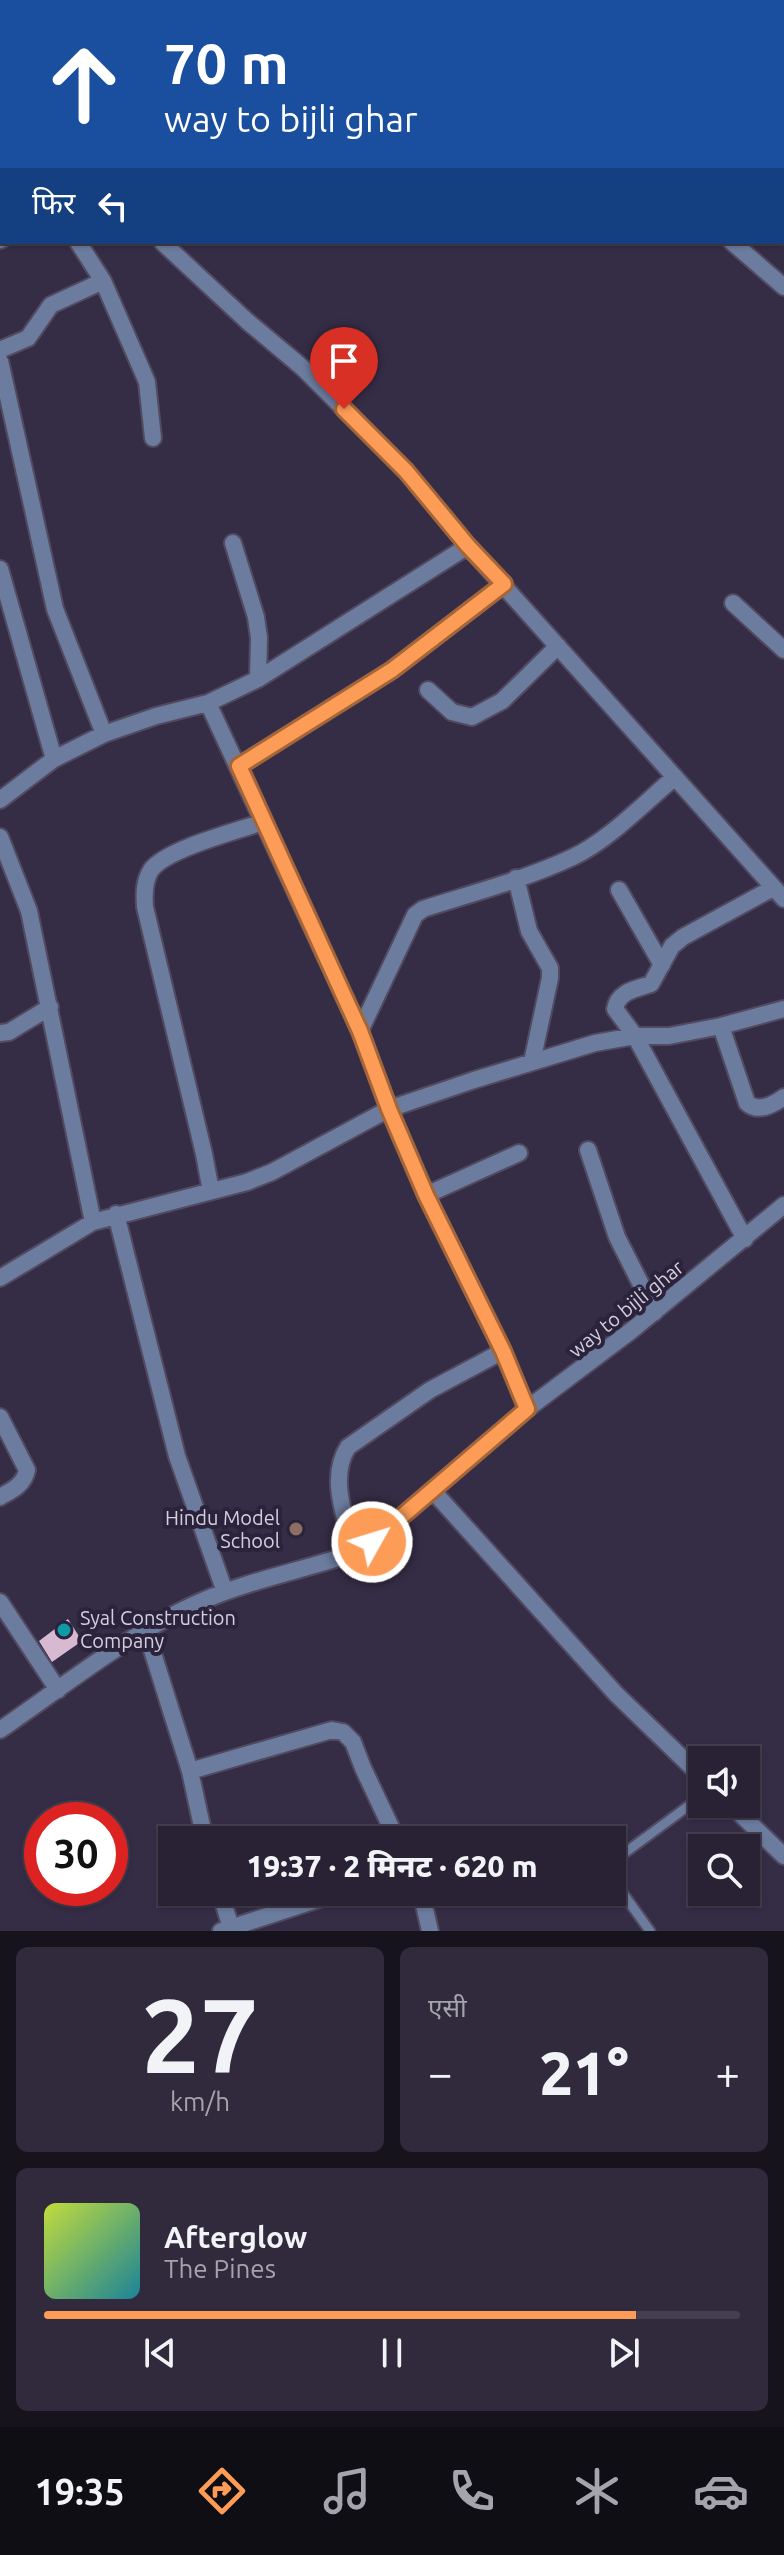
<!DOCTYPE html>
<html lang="hi">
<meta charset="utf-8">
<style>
body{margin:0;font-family:Ubuntu,"Noto Sans Devanagari",sans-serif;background:#302a3c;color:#f1f3f6;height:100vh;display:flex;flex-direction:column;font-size:30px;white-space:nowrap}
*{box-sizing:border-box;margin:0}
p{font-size:26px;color:#a5a4ac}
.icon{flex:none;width:44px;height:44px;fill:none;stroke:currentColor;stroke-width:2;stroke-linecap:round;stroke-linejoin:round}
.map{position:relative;height:1931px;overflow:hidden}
.drawer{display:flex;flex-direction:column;gap:16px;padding:16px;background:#16131d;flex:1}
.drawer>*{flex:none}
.guide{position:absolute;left:0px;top:0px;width:784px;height:244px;box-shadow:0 2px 6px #0004,0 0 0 2px #443f4f;background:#1a4fa0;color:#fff;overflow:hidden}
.buttons{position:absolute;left:688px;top:1746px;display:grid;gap:16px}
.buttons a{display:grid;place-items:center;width:72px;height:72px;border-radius:0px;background:#282234;box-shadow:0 2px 6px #0004,0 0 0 2px #443f4f;font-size:40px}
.speed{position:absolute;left:24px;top:1802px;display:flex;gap:16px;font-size:40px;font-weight:700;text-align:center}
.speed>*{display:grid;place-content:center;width:104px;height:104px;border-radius:50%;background:#282234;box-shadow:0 2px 6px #0004,0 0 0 2px #443f4f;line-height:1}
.speed .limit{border:12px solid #d22;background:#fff;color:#111}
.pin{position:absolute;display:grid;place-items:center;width:68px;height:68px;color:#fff;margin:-82px -34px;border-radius:50% 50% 50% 0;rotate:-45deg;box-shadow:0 0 8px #0007}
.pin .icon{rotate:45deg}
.me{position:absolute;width:88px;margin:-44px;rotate:51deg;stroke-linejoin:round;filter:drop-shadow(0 0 6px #0008)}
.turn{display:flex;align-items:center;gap:28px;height:168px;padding:0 32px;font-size:36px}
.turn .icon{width:104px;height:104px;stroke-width:2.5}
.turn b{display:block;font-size:56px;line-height:68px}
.then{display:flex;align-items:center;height:76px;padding:0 32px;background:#0003;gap:16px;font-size:30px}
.big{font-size:60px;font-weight:800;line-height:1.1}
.drawer .card{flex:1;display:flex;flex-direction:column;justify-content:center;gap:12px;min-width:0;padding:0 28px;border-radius:12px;background:#302a3c}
.drawer .dial{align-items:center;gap:0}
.dial b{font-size:104px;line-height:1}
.song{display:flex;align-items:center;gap:24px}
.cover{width:96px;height:96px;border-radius:12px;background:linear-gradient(135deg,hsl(70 70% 55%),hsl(190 70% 35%))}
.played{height:8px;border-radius:4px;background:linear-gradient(90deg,#fd9c56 85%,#443f4f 85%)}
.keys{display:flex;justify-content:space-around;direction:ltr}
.heat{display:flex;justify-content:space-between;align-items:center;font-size:44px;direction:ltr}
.drawer .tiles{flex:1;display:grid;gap:16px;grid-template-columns:1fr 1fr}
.card:last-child{grid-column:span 2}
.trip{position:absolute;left:158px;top:1826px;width:468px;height:80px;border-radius:0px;background:#282234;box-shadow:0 2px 6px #0004,0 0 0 2px #443f4f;font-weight:800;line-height:80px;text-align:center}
.menu{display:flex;height:128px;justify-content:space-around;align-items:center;background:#100e15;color:#a5a4ac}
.menu .icon{width:56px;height:56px}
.menu .active{color:#fd9c56}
.menu b{font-size:36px;color:#f1f3f6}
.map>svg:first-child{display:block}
.building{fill:#d7bad1}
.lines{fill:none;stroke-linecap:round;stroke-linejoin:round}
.lane-casing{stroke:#514a61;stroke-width:13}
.street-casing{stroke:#514a61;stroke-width:20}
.lane{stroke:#6c7c9e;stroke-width:9}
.street{stroke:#6c7c9e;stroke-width:16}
.route-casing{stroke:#a46538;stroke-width:20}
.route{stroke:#fd9c56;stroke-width:14}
.education-dot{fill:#8d6e63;stroke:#2b233b;stroke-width:3}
.culture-dot{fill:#0f9aa8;stroke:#2b233b;stroke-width:3}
.labels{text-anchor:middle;stroke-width:8;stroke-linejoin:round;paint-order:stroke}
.street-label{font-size:20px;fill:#d3cfde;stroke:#2b233b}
.poi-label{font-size:20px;fill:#d3cfde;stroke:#2b233b;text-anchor:end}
</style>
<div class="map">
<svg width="784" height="1931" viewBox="0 0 784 1931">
<rect width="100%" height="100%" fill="#352d46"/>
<path class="building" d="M68 1619 82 1641 52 1662 39 1641Z"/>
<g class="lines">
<g class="lane-casing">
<path id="lane" d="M612 1866 615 1860 702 1796
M612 1878 650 1931"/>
</g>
<g class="street-casing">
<path id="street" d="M459 0 461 2
M0 24 2 27
M0 88 2 86
M782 112 784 110
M0 129 2 133
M0 240 2 239
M78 242 103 281 141 368 147 382 153 438
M162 242 247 321 303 368 406 471 468 546 784 899
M732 242 784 287
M0 350 28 338 51 305 103 281
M0 361 55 609 104 734
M233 543 256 617 259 638 258 679
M0 569 54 759
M733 603 784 650
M428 690 452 712 472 717 502 701 558 646
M208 703 360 1031 389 1109 426 1195 503 1351 527 1409
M239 766 392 670 504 584
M0 800 54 759 104 734 156 716 208 703 258 679 468 546
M0 837 29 911 93 1222
M516 878 529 931 550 968V978L532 1062
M619 890 662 965
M721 1026 747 1103C758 1113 773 1105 784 1097
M360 1031 415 915 423 909C473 893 526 879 573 857 609 840 644 803 675 777
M0 1033 9 1032 50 1007
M588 1150 617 1237 655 1312
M211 1191 204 1154 145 907C144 894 144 881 151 870 166 849 237 831 263 822
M426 1195 519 1153
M116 1214 177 1456 225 1592
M745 1239 635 1036 615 1009C618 991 636 989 651 984L672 946 683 937 773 888
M0 1278 93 1222 247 1182 272 1172 389 1109 474 1080 595 1043 635 1036H669L721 1026 784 1009
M0 1417 27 1470C24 1485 12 1490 0 1497
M433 1491 616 1694 702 1777
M354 1553C346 1519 328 1478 348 1447L430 1390 503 1351
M0 1602 58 1690
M146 1631 190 1771 205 1840
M0 1730C64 1686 131 1632 202 1601 250 1580 304 1570 354 1553L372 1542 527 1409 632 1330 784 1205
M190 1771 332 1730 343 1732 353 1742 363 1768 397 1840
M730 1804 784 1856
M220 1892 232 1931
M421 1892 430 1931
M221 1931 341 1892"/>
</g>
<use href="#lane" class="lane"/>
<use href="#street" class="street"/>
</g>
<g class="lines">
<g class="route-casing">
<path id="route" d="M344 409 406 471 468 546 504 584 392 670 239 766 360 1031 389 1109 426 1195 503 1351 527 1409 372 1542"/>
</g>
<use href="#route" class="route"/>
</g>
<circle class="education-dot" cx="296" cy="1529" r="8"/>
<circle class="culture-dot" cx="64" cy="1630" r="8"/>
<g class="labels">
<g class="street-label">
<text transform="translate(626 1309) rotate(-39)" y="7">way to bijli ghar</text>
</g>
<g class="poi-label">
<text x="280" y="1525">Hindu Model<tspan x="280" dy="23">School</tspan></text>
<text x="80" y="1625" text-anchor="start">Syal Construction<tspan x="80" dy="23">Company</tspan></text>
</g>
</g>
</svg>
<div class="buttons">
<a><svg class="icon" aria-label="sound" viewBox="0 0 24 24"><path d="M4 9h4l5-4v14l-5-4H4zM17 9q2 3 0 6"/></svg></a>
<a><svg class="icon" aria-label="search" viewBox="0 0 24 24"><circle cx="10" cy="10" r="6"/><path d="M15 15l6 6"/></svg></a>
</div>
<div class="speed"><div class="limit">30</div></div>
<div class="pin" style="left:344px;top:409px;background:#d93025"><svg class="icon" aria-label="arrive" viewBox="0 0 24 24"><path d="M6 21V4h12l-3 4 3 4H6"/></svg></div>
<svg class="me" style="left:372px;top:1542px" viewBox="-20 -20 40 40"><circle r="17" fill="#fd9c56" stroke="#fff" stroke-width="3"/><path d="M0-11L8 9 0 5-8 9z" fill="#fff"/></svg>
<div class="trip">19:37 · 2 मिनट · 620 m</div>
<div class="guide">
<div class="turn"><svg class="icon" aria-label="ahead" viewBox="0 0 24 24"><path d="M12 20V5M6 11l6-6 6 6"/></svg><div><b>70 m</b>way to bijli ghar</div></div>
<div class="then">फिर<svg class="icon" aria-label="left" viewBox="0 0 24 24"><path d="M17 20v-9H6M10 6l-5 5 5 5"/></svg></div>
</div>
</div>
<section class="drawer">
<div class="tiles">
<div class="card dial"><b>27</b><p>km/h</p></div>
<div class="card"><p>एसी</p>
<div class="heat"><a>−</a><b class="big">21°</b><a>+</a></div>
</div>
<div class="card">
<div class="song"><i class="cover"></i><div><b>Afterglow</b><p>The Pines</p></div></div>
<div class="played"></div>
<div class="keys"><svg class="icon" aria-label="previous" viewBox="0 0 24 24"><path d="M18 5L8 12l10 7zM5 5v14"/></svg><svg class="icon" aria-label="pause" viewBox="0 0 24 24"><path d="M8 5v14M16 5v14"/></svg><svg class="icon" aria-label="next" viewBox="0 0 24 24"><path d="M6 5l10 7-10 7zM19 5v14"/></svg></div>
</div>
</div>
</section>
<nav class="menu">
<b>19:35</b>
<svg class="icon active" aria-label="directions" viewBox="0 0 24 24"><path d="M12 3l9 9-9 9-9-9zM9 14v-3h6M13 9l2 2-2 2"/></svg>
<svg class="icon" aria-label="music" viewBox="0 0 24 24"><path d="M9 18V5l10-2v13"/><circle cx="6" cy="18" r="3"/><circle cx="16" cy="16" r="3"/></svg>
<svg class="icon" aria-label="phone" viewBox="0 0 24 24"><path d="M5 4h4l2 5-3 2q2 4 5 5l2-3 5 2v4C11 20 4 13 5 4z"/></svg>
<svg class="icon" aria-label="climate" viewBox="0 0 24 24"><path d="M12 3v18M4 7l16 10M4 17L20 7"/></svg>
<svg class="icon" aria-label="car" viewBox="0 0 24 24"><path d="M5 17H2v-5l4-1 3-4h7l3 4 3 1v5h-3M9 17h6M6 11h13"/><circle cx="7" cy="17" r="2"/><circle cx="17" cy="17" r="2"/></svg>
</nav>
